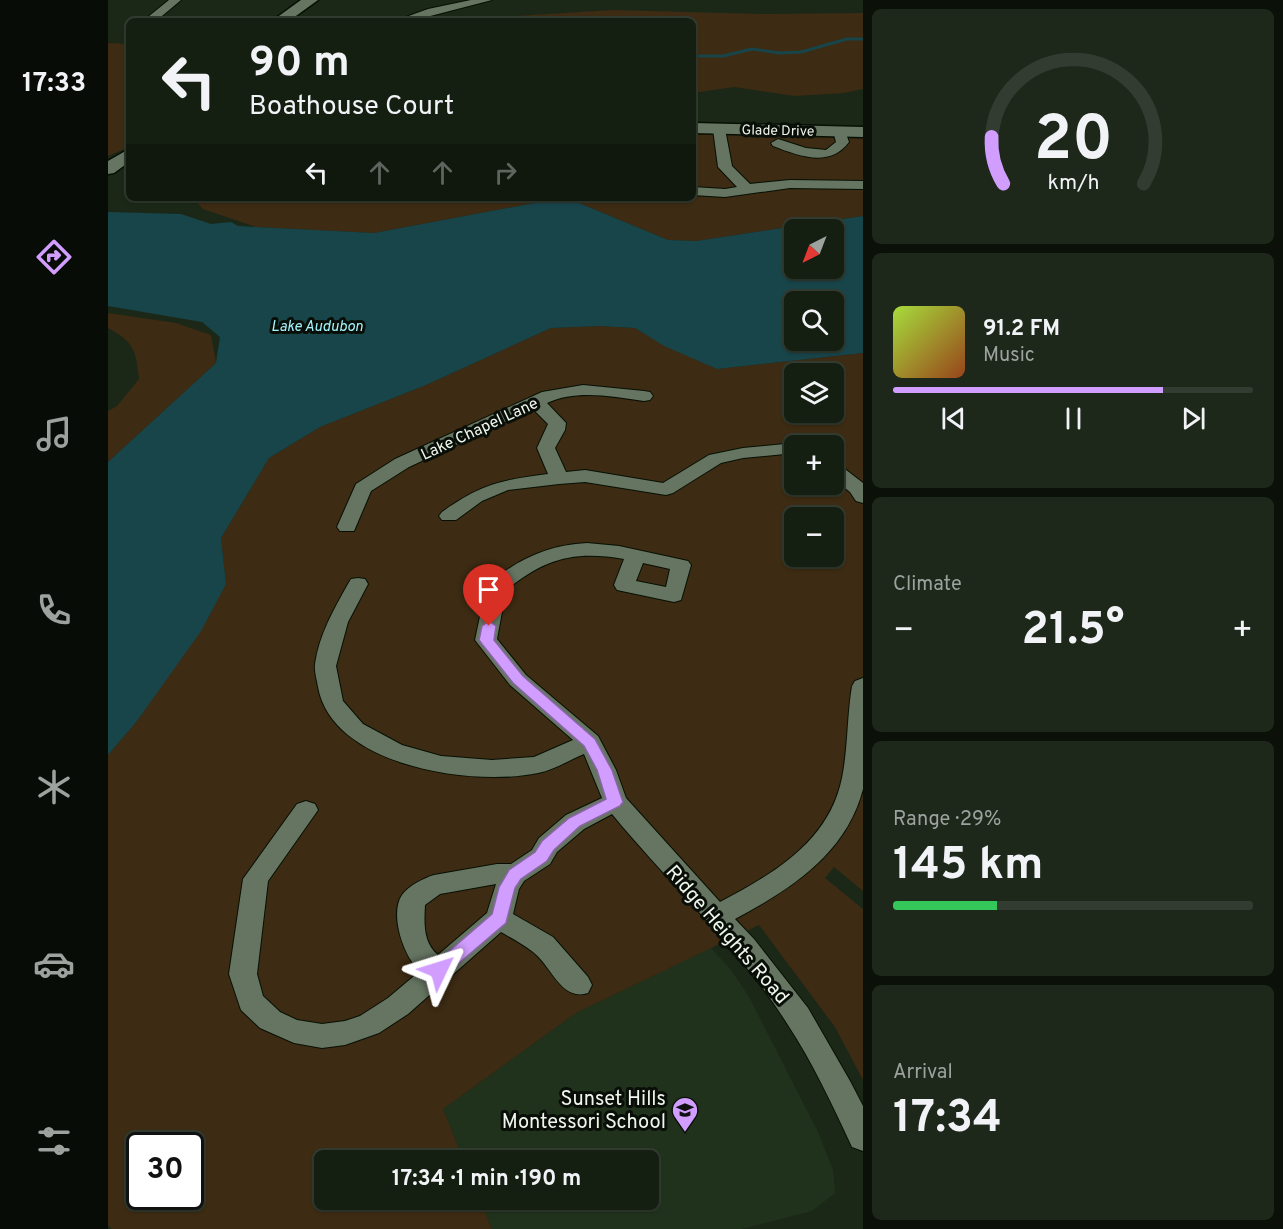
<!DOCTYPE html>
<meta charset="utf-8">
<style>
body{margin:0;font-family:Overpass,sans-serif;background:#1d271a;color:#f1f3f6;height:100vh;display:flex;flex-direction:column;font-size:22px;white-space:nowrap}
*{box-sizing:border-box;margin:0}
p{font-size:20px;color:#9da29f}
.icon{flex:none;width:33px;height:33px;fill:none;stroke:currentColor;stroke-width:2;stroke-linecap:round;stroke-linejoin:round}
.map{position:relative;flex:1;overflow:hidden}
.side{display:flex;flex-direction:column;gap:9px;padding:9px;background:#0b1009;width:420px}
.side>*{flex:none}
.hud{position:absolute;left:18px;top:18px;width:570px;height:183px;border-radius:9px;box-shadow:0 2px 4px #0004,0 0 0 2px #333c31;background:#141e11;color:#f1f3f6;overflow:hidden}
.needle{width:39px;rotate:222deg}
.buttons{position:absolute;left:676px;top:219px;display:grid;gap:12px}
.buttons a{display:grid;place-items:center;width:60px;height:60px;border-radius:9px;background:#141e11;box-shadow:0 2px 4px #0004,0 0 0 2px #333c31;font-size:30px}
.speed{position:absolute;left:18px;top:1132px;display:flex;gap:12px;font-size:30px;font-weight:700;text-align:center}
.speed>*{display:grid;place-content:center;width:78px;height:78px;border-radius:50%;background:#141e11;box-shadow:0 2px 4px #0004,0 0 0 2px #333c31;line-height:1}
.speed .limit{border:3px solid #111;border-radius:9px;background:#fff;color:#111}
.pin{position:absolute;display:grid;place-items:center;width:51px;height:51px;color:#fff;margin:-62px -26px;border-radius:50% 50% 50% 0;rotate:-45deg;box-shadow:0 0 6px #0007}
.pin .icon{rotate:45deg}
.me{position:absolute;width:66px;margin:-33px;rotate:49deg;stroke-linejoin:round;filter:drop-shadow(0 0 4px #0008)}
.turn{display:flex;align-items:center;gap:21px;height:126px;padding:0 24px;font-size:27px}
.turn .icon{width:78px;height:78px;stroke-width:2.5}
.turn b{display:block;font-size:42px;line-height:51px}
.lanes{display:flex;align-items:center;height:57px;padding:0 24px;background:#0003;justify-content:center;gap:30px;direction:ltr}
.lanes .off{opacity:.35}
.big{font-size:45px;font-weight:700;line-height:1.1}
.side .widget{flex:1;display:flex;flex-direction:column;justify-content:center;gap:9px;min-width:0;padding:0 21px;border-radius:9px;background:#1d271a}
.side .dial{align-items:center;gap:0}
.dial svg{height:156px;overflow:visible;fill:none;stroke:#333c31;stroke-width:7;stroke-linecap:round;text-anchor:middle}
.dial text{fill:#f1f3f6;stroke:none}
.song{display:flex;align-items:center;gap:18px}
.cover{width:72px;height:72px;border-radius:9px;background:linear-gradient(135deg,hsl(80 70% 55%),hsl(20 70% 35%))}
.played{height:6px;border-radius:3px;background:linear-gradient(90deg,#d19dfe 75%,#333c31 75%)}
.keys{display:flex;justify-content:space-around;direction:ltr}
.heat{display:flex;justify-content:space-between;align-items:center;font-size:33px;direction:ltr}
.charge{height:9px;border-radius:4px;background:linear-gradient(90deg,#34c759 29%,#333c31 0)}
.trip{position:absolute;left:206px;top:1150px;width:345px;height:60px;border-radius:9px;background:#141e11;box-shadow:0 2px 4px #0004,0 0 0 2px #333c31;font-weight:700;line-height:60px;text-align:center}
main{display:flex;flex:1;min-height:0}
.tabs{display:flex;flex-direction:column;width:108px;justify-content:space-around;align-items:center;background:#080c07;color:#9da29f}
.tabs .icon{width:42px;height:42px}
.tabs .on{color:#d19dfe}
.tabs b{font-size:27px;color:#f1f3f6}
.map>svg:first-child{display:block}
.built{fill:#21321c}
.green{fill:#3d2b13;fill-rule:evenodd}
.water{fill:#18454a;fill-rule:evenodd}
.lines{fill:none;stroke-linecap:round;stroke-linejoin:round}
.stream{stroke:#18454a;stroke-width:3}
.street-casing{stroke:#061003;stroke-width:2}
.secondary-casing{stroke:#061003;stroke-width:3}
.street{fill:#667562;fill-rule:evenodd}
.secondary{fill:#667562;fill-rule:evenodd}
.route{fill:#d19dfe;stroke:#8866a5;stroke-width:1.5}
.labels{text-anchor:middle;stroke-width:6;stroke-linejoin:round;paint-order:stroke}
.far-street-label{font-size:14px;fill:#eff7ec;stroke:#090f08}
.far-water-label{font-size:15px;font-style:italic;fill:#a4f4fe;stroke:#090f08}
.street-label{font-size:16px;fill:#eff7ec;stroke:#090f08}
.near-street-label{font-size:20px;fill:#eff7ec;stroke:#090f08}
.near-poi-label{font-size:20px;fill:#eff7ec;stroke:#090f08;text-anchor:end}
</style>
<main>
<nav class="tabs">
<b>17:33</b>
<svg class="icon on" aria-label="directions" viewBox="0 0 24 24"><path d="M12 3l9 9-9 9-9-9zM9 14v-3h6M13 9l2 2-2 2"/></svg>
<svg class="icon" aria-label="music" viewBox="0 0 24 24"><path d="M9 18V5l10-2v13"/><circle cx="6" cy="18" r="3"/><circle cx="16" cy="16" r="3"/></svg>
<svg class="icon" aria-label="phone" viewBox="0 0 24 24"><path d="M5 4h4l2 5-3 2q2 4 5 5l2-3 5 2v4C11 20 4 13 5 4z"/></svg>
<svg class="icon" aria-label="climate" viewBox="0 0 24 24"><path d="M12 3v18M4 7l16 10M4 17L20 7"/></svg>
<svg class="icon" aria-label="car" viewBox="0 0 24 24"><path d="M5 17H2v-5l4-1 3-4h7l3 4 3 1v5h-3M9 17h6M6 11h13"/><circle cx="7" cy="17" r="2"/><circle cx="17" cy="17" r="2"/></svg>
<svg class="icon" aria-label="filters" viewBox="0 0 24 24"><path d="M4 7h16M4 17h16"/><circle cx="9" cy="7" r="2"/><circle cx="15" cy="17" r="2"/></svg>
</nav>
<div class="map">
<svg width="755" height="1229" viewBox="0 0 755 1229">
<rect width="100%" height="100%" fill="#1b2817"/>
<path class="built" d="M603 948 623 970 641 997 710 1132 725 1170 727 1193 704 1211 633 1229H384L372 1200H540V1161H356L335 1109 468 1013Z"/>
<path class="green" d="M504 10 655 14 755 13V89L736 93 687 96 626 87 585 93V21H378L393 17Z
M0 43 21 44V147L0 156Z
M585 133 755 137V216L588 241 560 240 459 198H585Z
M85 198H453L266 233 148 227 95 209Z
M0 313 68 323 103 335 108 363 0 462V411L9 406 31 379C28 350 26 342 0 328Z
M491 326 527 328 557 346 609 369 755 353V891L726 867 717 878 755 909V1080L727 1027 651 925 468 1013 335 1109 356 1161H216V1200H372L384 1229H4L0 1226V755L29 721 118 584 113 538 161 458 212 427 318 385 443 328ZM687 374H726V412H687ZM687 446H726V484H687ZM687 518H726V556H687ZM32 1146H82V1197H32Z"/>
<path class="water" d="M453 198H459L560 240 588 241 755 216V353L609 369 556 346 527 328 491 326 443 328 318 385 212 427 161 458 113 538 118 584 93 631 29 721 0 755V462L108 363 112 337 94 322 0 306V212L73 214 103 224 123 222 130 226 148 227 266 233ZM687 230H726V268H687ZM687 302H726V340H687Z"/>
<g class="lines">
<path class="stream" d="M585 56H615L644 49 672 53 693 52 739 39H755"/>
<g class="street-casing">
<path id="street" d="M61 0H73L48 21H40V17Z
M363 0H384L303 21H287L320 9Z
M611 125 617 129 624 166 642 184 682 180 755 181V189L682 188 617 197 585 195V187L617 189 629 187 610 167 605 129Z
M731 127 736 128 741 142C722 168 691 156 665 146L663 143 670 139 698 148 718 150 728 142 725 131Z
M475 385 536 391 542 392 545 396 542 400 536 401C505 397 469 389 439 403L458 423 457 430 447 448 458 472 477 470 555 483 601 455 635 448 687 443 694 446H687V453L635 458 613 463 565 493 558 495 477 482 451 484 400 490 374 501 348 520H334L331 516 334 512C373 484 393 480 440 474L429 448 440 424 425 409 301 467 263 491 246 531H232L229 527 248 484 287 459 434 392Z
M726 464 733 466 755 483V503L748 501 742 492 726 479Z
M479 543 511 546 580 561 583 565 573 600 566 602 509 590 506 585 516 559C466 550 436 559 398 590L389 639 418 675 490 736 508 770 518 798 612 902C665 874 721 842 734 778 740 748 739 716 744 686L747 681 755 678V789C738 854 683 889 627 919L646 939 700 1008 742 1081 755 1106V1151L744 1147C725 1106 705 1063 680 1025 633 950 561 883 504 814L476 829 449 852 442 864 416 881 411 889 405 914 445 937 480 977 484 985 480 993C453 1002 443 965 425 952 415 944 403 938 393 932L300 1014 271 1033 237 1045 214 1048 186 1043 152 1028 133 1010 121 974 135 879 189 804 198 801 207 804 210 810 160 881 149 974 155 996 172 1012 189 1020 214 1024 237 1021 252 1016 280 998 312 971C296 958 281 914 294 895 300 886 316 878 326 875L389 864H403L424 850 431 838 458 815 494 798 476 754C461 760 446 770 430 773 364 787 224 766 210 687 209 680 206 671 207 664 211 635 226 609 240 584L243 579 250 578 257 579 260 584 240 622 228 666 235 701 255 724 294 745 333 756 384 760 426 757 465 740 402 685 367 640 378 588 381 583C411 559 440 545 479 543ZM535 563 562 569 558 587 528 581ZM388 884 379 913 330 955C315 943 316 923 317 905L332 894Z"/>
</g>
<g class="secondary-casing">
<path id="secondary" d="M193 0H210L181 21H164Z
M585 123 755 127V137L585 133Z
M21 149V162L6 173 0 174V161Z"/>
</g>
<use href="#street" class="street"/>
<use href="#secondary" class="secondary"/>
</g>
<path class="route" d="M381 621 388 626 386 640 415 676 487 739 504 770 515 802 512 806 472 826 446 850 439 861 413 879 407 888 398 923 337 975 331 977 325 975 322 970 325 965 384 914 391 887 401 870 427 852 434 841 461 818 498 799 489 770 476 746 405 683 374 644 371 640 374 626Z"/>
<defs>
<g id="school-pin" transform="scale(1.35)"><path d="M0 17L-7.5 6A9.5 9.5 0 1 1 7.5 6Z" fill="#d19dfe" stroke="#090f08"/><path d="M0-5L7-2L0 1L-7-2ZM-4 1L0 2.5L4 1V4Q0 6-4 4Z" fill="#111"/></g>
</defs>
<g fill-rule="evenodd">
<use href="#school-pin" x="577" y="1110"/>
</g>
<g class="labels">
<g class="far-street-label">
<text transform="translate(670 130) rotate(1)" y="5">Glade Drive</text>
</g>
<g class="far-water-label">
<text x="209" y="331">Lake Audubon</text>
</g>
<g class="street-label">
<text transform="translate(371 428) rotate(-25)" y="6">Lake Chapel Lane</text>
</g>
<g class="near-street-label">
<text transform="translate(620 934) rotate(49)" y="7">Ridge Heights Road</text>
</g>
<g class="near-poi-label">
<text x="558" y="1105">Sunset Hills<tspan x="558" dy="23">Montessori School</tspan></text>
</g>
</g>
</svg>
<div class="buttons">
<a><svg class="needle" viewBox="-14 -14 28 28"><path d="M0-13l5 13h-10z" fill="#e53935"/><path d="M0 13l5-13h-10z" fill="#9da29f"/></svg></a>
<a><svg class="icon" aria-label="search" viewBox="0 0 24 24"><circle cx="10" cy="10" r="6"/><path d="M15 15l6 6"/></svg></a>
<a><svg class="icon" aria-label="layers" viewBox="0 0 24 24"><path d="M12 4l9 5-9 5-9-5zM3 14l9 5 9-5"/></svg></a>
<a>+</a>
<a>−</a>
</div>
<div class="speed"><div class="limit">30</div></div>
<div class="pin" style="left:381px;top:626px;background:#d93025"><svg class="icon" aria-label="arrive" viewBox="0 0 24 24"><path d="M6 21V4h12l-3 4 3 4H6"/></svg></div>
<svg class="me" style="left:331px;top:970px" viewBox="-20 -20 40 40"><path d="M0-17L14 15 0 8-14 15z" fill="#d19dfe" stroke="#fff" stroke-width="4"/></svg>
<div class="trip">17:34 · 1 min · 190 m</div>
<div class="hud">
<div class="turn"><svg class="icon" aria-label="left" viewBox="0 0 24 24"><path d="M17 20v-9H6M10 6l-5 5 5 5"/></svg><div><b>90 m</b>Boathouse Court</div></div>
<div class="lanes"><svg class="icon" aria-label="left" viewBox="0 0 24 24"><path d="M17 20v-9H6M10 6l-5 5 5 5"/></svg><svg class="icon off" aria-label="ahead" viewBox="0 0 24 24"><path d="M12 20V5M6 11l6-6 6 6"/></svg><svg class="icon off" aria-label="ahead" viewBox="0 0 24 24"><path d="M12 20V5M6 11l6-6 6 6"/></svg><svg class="icon off" aria-label="right" viewBox="0 0 24 24"><path d="M7 20v-9h11M14 6l5 5-5 5"/></svg></div>
</div>
</div>
<section class="side">
<div class="widget dial"><svg viewBox="0 0 100 80">
<path d="M14 69A42 42 0 1 1 86 69"/>
<path d="M14 69A42 42 0 0 1 8 45" stroke="#d19dfe"/>
<text x="50" y="56" font-size="32" font-weight="700">20</text>
<text x="50" y="72" font-size="11">km/h</text>
</svg></div>
<div class="widget">
<div class="song"><i class="cover"></i><div><b>91.2 FM</b><p>Music</p></div></div>
<div class="played"></div>
<div class="keys"><svg class="icon" aria-label="previous" viewBox="0 0 24 24"><path d="M18 5L8 12l10 7zM5 5v14"/></svg><svg class="icon" aria-label="pause" viewBox="0 0 24 24"><path d="M8 5v14M16 5v14"/></svg><svg class="icon" aria-label="next" viewBox="0 0 24 24"><path d="M6 5l10 7-10 7zM19 5v14"/></svg></div>
</div>
<div class="widget"><p>Climate</p>
<div class="heat"><a>−</a><b class="big">21.5°</b><a>+</a></div>
</div>
<div class="widget"><p>Range · 29%</p><b class="big">145 km</b><div class="charge"></div></div>
<div class="widget"><p>Arrival</p><b class="big">17:34</b></div>
</section>
</main>
